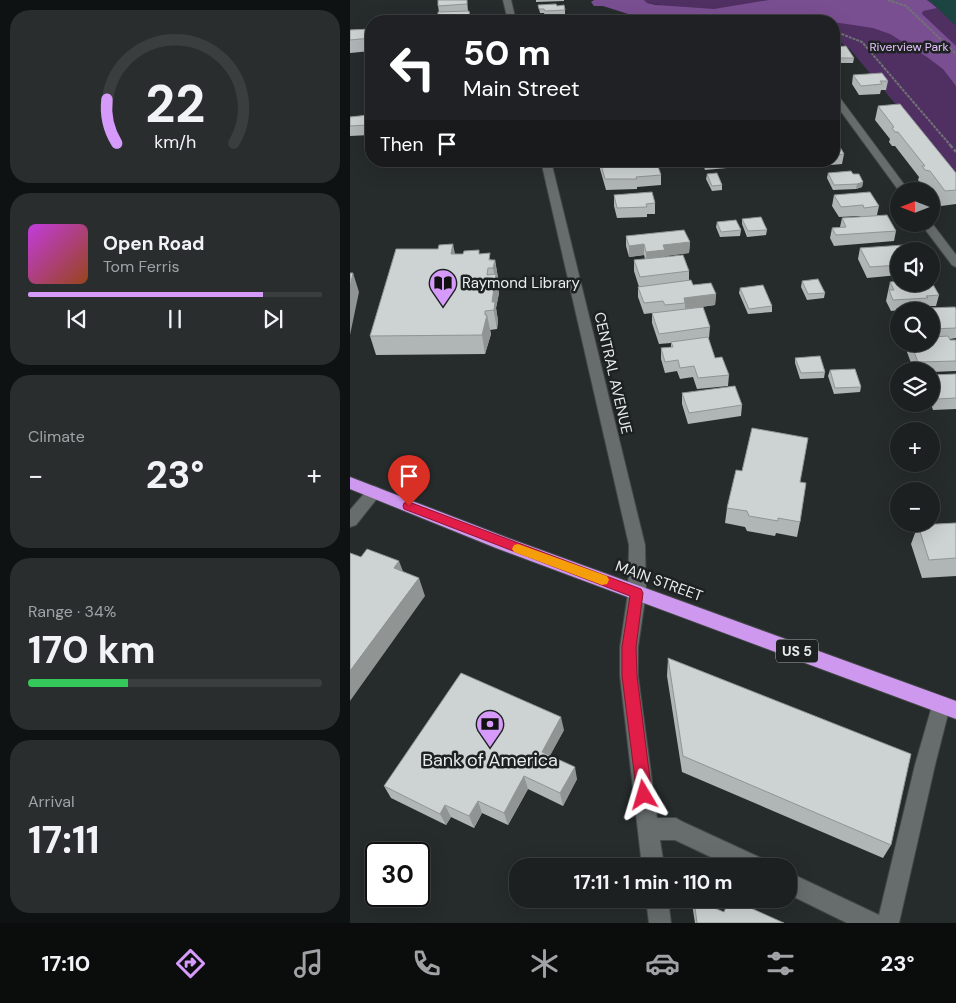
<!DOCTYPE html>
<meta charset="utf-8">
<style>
body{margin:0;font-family:"DM Sans",sans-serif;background:#292d2d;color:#f1f3f6;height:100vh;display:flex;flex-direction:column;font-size:19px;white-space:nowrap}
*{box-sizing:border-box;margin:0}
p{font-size:16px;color:#a0a3a5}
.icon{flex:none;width:28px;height:28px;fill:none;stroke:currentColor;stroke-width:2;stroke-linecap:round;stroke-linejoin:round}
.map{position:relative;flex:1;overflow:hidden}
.drawer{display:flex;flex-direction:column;gap:10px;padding:10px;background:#0f1212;width:350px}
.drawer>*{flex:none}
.banner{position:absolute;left:15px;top:15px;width:475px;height:152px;border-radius:20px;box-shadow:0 5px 20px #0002,0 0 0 1px #3a3e3e;background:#202124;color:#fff;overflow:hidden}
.needle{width:32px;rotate:270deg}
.buttons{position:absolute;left:540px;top:182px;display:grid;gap:10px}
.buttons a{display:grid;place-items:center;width:50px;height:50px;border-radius:50%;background:#1c2020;box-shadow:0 5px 20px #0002,0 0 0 1px #3a3e3e;font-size:25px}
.speed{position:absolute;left:15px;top:842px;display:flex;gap:10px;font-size:25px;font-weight:700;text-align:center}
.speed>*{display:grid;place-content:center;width:65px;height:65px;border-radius:50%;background:#1c2020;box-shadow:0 5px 20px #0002,0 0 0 1px #3a3e3e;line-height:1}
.speed .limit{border:2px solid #111;border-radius:8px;background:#fff;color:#111}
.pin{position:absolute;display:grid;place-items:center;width:42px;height:42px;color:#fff;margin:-51px -21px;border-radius:50% 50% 50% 0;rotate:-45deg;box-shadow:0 0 5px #0007}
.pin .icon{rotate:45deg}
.me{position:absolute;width:55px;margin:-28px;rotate:353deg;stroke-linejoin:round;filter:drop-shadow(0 0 4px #0008)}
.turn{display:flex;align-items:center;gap:18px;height:105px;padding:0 15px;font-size:22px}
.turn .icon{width:65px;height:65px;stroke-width:2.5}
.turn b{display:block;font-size:35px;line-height:42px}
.then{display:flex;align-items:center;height:48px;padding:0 15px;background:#0003;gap:10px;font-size:19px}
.big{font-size:38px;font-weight:700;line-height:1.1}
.drawer .tile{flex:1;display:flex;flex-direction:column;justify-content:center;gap:8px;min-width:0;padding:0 18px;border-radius:20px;background:#292d2d}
.drawer .dial{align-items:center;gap:0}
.dial svg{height:130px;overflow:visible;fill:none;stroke:#3a3e3e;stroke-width:7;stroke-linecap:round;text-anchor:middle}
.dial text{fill:#f1f3f6;stroke:none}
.song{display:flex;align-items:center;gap:15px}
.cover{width:60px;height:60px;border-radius:8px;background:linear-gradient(135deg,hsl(290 70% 55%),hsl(20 70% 35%))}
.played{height:5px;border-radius:2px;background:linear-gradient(90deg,#d69bfa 80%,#3a3e3e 80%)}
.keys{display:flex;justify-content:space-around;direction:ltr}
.heat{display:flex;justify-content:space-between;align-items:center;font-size:28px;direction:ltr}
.charge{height:8px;border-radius:4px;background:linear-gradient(90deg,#34c759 34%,#3a3e3e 0)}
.trip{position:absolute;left:159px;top:858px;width:288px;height:50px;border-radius:20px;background:#1c2020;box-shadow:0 5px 20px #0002,0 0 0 1px #3a3e3e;font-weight:700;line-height:50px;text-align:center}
.tab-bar{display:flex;height:80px;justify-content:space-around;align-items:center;background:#0b0d0d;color:#a0a3a5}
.tab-bar .icon{width:35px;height:35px}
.tab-bar .current{color:#d69bfa}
.tab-bar b{font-size:22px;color:#f1f3f6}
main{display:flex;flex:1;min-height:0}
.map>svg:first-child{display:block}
.green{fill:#503063}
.forest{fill:#7a4f92}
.water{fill:#1c4441}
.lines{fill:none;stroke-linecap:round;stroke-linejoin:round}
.minor-casing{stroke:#434847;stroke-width:2}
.highway-casing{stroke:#434847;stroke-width:2}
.path-far1{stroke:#6f7373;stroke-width:2;stroke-dasharray:3 1;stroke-linecap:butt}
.path{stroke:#6f7373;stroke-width:2.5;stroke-dasharray:4 2;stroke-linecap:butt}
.minor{fill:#676c6c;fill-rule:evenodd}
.highway{fill:#ce98ef;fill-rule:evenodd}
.wall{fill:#b0b5b5}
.shaded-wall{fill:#909493}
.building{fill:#cdd3d2;stroke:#909493}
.route{fill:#e11d48;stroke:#92132f}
.slow{fill:#f59e0b}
.labels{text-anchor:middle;stroke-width:5;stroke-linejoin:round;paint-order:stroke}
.far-park-label{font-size:12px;fill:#e5c2fb;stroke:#1d2121}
.shield{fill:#1d2121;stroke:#abafae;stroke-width:1}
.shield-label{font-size:14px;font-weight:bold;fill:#e8eceb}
.poi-label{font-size:15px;fill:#e8eceb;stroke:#1d2121;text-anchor:start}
.street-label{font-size:15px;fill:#e8eceb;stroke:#1d2121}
.near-poi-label{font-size:18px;fill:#e8eceb;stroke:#1d2121}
</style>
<main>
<section class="drawer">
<div class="tile dial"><svg viewBox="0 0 100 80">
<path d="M14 69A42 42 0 1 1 86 69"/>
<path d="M14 69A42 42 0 0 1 8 42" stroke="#d69bfa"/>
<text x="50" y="56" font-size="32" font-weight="700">22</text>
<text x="50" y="72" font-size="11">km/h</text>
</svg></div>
<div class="tile">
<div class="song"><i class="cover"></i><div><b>Open Road</b><p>Tom Ferris</p></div></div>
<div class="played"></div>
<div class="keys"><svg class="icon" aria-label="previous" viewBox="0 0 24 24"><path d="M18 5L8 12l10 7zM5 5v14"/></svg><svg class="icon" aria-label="pause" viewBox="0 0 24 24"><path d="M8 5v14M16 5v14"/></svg><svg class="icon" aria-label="next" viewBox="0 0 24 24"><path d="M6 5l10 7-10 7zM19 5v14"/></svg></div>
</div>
<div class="tile"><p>Climate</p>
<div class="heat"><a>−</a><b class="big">23°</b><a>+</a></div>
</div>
<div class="tile"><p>Range · 34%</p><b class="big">170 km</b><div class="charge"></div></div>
<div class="tile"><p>Arrival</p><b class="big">17:11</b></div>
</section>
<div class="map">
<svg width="606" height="923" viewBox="0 0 606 923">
<rect width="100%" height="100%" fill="#262b2b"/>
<path class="green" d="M294 0H606V177L499 48 484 38V21H319L310 5 297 3Z"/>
<path class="forest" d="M244 0H294L297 3 306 5 364 9 419 0H577L587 8 573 11 572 14 606 46V86L593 69 577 57 540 34 523 28 450 17 397 21H300L253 6H244L241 2Z"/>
<path class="water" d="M577 0H606V26L581 2Z"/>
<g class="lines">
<g class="minor-casing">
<path id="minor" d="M153 0H161L166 21H158Z
M484 93 487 94 559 191H549L484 102Z
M191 161H201L295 545 296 593 288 647V676L307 818H326L333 822 411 858 414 866H380L325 840H310L314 866H292L270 676V647L278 593 279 545Z
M581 222 606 255V267L602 265 571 224H581Z
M24 486 29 488 32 492 29 496 6 525 0 527V510L19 488Z
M591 697 598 700 600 706 585 765 549 923H497L438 894V872L529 915 565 765 582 706 584 700Z
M296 899H318L321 923H299Z"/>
</g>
<g class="highway-casing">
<path id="highway" d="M0 477 158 538 606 701V719L146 548 0 489Z"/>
</g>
<path class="path-far1" d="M538 0 556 6 606 54
M484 31 512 42 601 146"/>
<path class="path" d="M600 145 606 152"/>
<use href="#minor" class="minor"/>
<use href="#highway" class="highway"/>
</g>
<path class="wall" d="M117 0 118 11 121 21H89V12L88 6Z
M186 0H214V1L186 2Z
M188 5 207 6 215 10V14L195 16 194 13H190Z
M21 29V51L0 53V30Z
M484 47 504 58 503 63H484Z
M503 75 538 81 536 90H531L530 94 509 95 502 84Z
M528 106 606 173V204L591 206 581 193V191H580L576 186 572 185 568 180 569 177 545 146H542L539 142 540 139 525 120Z
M19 115 21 124 20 135 0 136V117Z
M484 140 494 154 492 164 470 166 468 161H484Z
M250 161H306L311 175V185L287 187V189L256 190 250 169Z
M352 161H377L378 163 377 168 355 170Z
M478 173 503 174 513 182 512 187 506 189 483 190 477 178Z
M357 174 372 185V190L362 191 356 179Z
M264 195 305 203V214H297V217L267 218 264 206Z
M484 195 529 206 527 215 546 231 544 241 484 246 480 238 482 228 490 227 492 218 511 217 510 216 489 217 482 206Z
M392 219 417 230 416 235 397 237 392 224Z
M367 222 391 230 390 236 370 237 366 227Z
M276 236 340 242 339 253 315 256V257L339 271V280L343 285 366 294 365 305 344 308 360 327 359 338H358L365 358 379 375 378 386 347 389 343 377 330 379 327 371 315 373 311 359V348L321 347V343L309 344 302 323V313L294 314 288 297V287H289L284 271V260L295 259 294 255 279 257 276 246Z
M555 247 549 251V275L517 278 508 259 510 248Z
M105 254H130L142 260H145L148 278 147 283 149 293 146 308 148 321 147 329 140 330 141 334 135 354 26 355 20 336Z
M452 281 475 293 474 298 457 300 451 287Z
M540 282 589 295 586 306H575V308L606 309V338L600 339V340H606V371L581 372V371H564L557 352 559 344H581L582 339H581V311H550V310L541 311 536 301Z
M390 288 422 306V312L398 314 389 293Z
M445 358 475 372 474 378 450 379 445 363Z
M480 370 511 387 510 392 484 394 478 376Z
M606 374V409L583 410 581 404V375Z
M332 393 392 405 391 416 338 424 332 404Z
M450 482V522L447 537 426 533 425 536 397 531 395 527 375 523 377 508Z
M606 523V576L572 578 561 544 568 525Z
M318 658 541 845 533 858 332 772 317 676Z
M214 730 200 755 227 779 213 806 178 789 158 825 132 813 124 828 101 817 96 825 41 798 34 786Z
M344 900 374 912 434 923H345L343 910Z"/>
<path class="shaded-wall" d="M19 115 21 124 20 135 18 125Z
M513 182 512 187 506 189 507 184Z
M340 242 339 253 315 256 314 261 296 263V252L313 245Z
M103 244 107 263 101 254Z
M294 244V255L279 257V246Z
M145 260 148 278 147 283 149 293 146 308 148 321 147 329 142 302 145 278 143 268Z
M3 273 9 292 0 335V288Z
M366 294 365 305 335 309V303L334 298Z
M135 311 136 318 137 315 141 334 135 354 132 335Z
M49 561 56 579 44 568Z
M69 578 75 596 0 701V671Z
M211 717 214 730 195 765 192 752Z
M225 767 227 779 213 806 210 793Z
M174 776 178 789 158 825 154 813Z
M128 801 132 813 124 828 119 816Z
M95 805 101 817 96 825 90 814Z"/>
<path class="building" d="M88 0H117V4L88 6Z
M206 4 207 6 214 5 215 10 195 11 194 9H189L188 5Z
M119 11 120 18 88 20V12Z
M230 15 231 20 202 21 201 16Z
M21 29V38L0 40V30Z
M496 46 504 58H484V47Z
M532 73 538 81H530L532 84 511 86 503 75Z
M550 104 606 173V190L595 191 580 171 575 170 572 166H575L548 132H545L542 128 544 127 528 106Z
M19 115 18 125 0 126V117Z
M484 140H486L494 154 484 155Z
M250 161H306L311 175 286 177 287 179H255Z
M354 161H377L378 163 355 165Z
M501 171 503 174H509L513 182 507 184 484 185 478 173Z
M367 173 372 185 362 186 357 174Z
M302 192 305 203 296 204 297 207 267 208 264 195Z
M520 192 529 206 514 208 513 205 491 207 484 195Z
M537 215 546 231 486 235 482 228 496 227 492 218Z
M411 217 417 230 398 231 392 219Z
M386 220 391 230 371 232 367 222Z
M334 230 340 242 313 245 315 250 296 252 294 244 279 246 276 236Z
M103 244 101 254H113L114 251 129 250V254L140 253 139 260H145L143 268H138L137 275 146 274 142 302H145L144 310 135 311V315H137L132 335 20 336 46 249H88L89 245Z
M554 245 555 247 564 246 567 251H549V265L520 267 510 248Z
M333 255 339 271 290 277 284 260Z
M0 273H3L0 288Z
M468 279 475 293 458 294 452 281Z
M341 280 343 285 361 283 366 294 334 298 335 303 315 305 313 301 294 303 288 287Z
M549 281V284H581V281L589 295 576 296 578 298 543 300 539 290H544L540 282Z
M413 285 422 306 399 309 390 288Z
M353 307 360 327 309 334 302 313Z
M605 307 606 309V328L581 329V311H551L550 309Z
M598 336 600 340H606V361L568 362 561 344H581V341H584L583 337Z
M358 337 365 358 372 357 379 375 348 378 344 366 330 368 328 360 315 362 311 348 323 347 321 342Z
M470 356 475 372 451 373 445 358Z
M505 369 511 387 485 388 480 370Z
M606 374V398L587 399 581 385V375Z
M385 386 392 405 339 413 332 393Z
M402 428 458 438 450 482 456 483 450 522 428 518V521L399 516 397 511 377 508 386 470 392 471Z
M606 523V558L579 560 568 525Z
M17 549 49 561 44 568 69 578 0 671V553L11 557Z
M318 658 561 754 541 845 333 756Z
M111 673 211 717 192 752 225 767 210 793 174 776 154 813 128 801 119 816 95 805 90 814 34 786Z
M344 900 374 912 379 900 385 901 434 923H347Z"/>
<path class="route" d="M59 502 291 589 293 593 286 647 287 676 302 795 300 801 294 803 289 801 287 795 272 676V647L280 596 54 509 53 506 54 503Z"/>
<path class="slow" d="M168 544 257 576 259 580 257 584 252 585 164 552 162 549 164 545Z"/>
<defs>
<g id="library-pin" transform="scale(1.4375)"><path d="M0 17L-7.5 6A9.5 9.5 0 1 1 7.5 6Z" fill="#d69bfa" stroke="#1d2121"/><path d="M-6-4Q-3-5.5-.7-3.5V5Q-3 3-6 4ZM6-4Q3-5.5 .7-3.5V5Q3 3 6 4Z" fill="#111"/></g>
<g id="bank-pin" transform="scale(1.4375)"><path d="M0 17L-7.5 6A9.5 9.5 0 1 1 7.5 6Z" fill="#d69bfa" stroke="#1d2121"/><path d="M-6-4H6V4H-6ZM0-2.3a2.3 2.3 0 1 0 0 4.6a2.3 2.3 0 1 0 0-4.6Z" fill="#111"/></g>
</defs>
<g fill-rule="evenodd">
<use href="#library-pin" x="93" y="283"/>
<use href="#bank-pin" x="140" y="724"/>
</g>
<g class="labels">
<g class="far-park-label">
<text x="559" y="51">Riverview Park</text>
</g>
<rect class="shield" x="426" y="639.5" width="42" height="23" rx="4"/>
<g class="shield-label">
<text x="447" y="656">US 5</text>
</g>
<g class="poi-label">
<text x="112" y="288">Raymond Library</text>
</g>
<g class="street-label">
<text transform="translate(263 373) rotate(77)" y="5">CENTRAL AVENUE</text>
<text transform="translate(309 581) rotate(20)" y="5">MAIN STREET</text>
</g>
<g class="near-poi-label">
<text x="140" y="766">Bank of America</text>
</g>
</g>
</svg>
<div class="buttons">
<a><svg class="needle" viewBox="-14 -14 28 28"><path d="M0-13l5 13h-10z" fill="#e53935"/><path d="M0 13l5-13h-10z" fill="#a0a3a5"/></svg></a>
<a><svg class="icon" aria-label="sound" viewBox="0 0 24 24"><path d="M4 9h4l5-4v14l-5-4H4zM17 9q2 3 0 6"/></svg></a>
<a><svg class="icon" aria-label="search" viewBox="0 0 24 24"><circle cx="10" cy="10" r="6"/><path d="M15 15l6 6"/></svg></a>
<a><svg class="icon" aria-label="layers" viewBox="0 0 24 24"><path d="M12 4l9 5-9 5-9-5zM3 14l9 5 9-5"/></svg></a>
<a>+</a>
<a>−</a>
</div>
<div class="speed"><div class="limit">30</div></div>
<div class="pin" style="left:59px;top:506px;background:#d93025"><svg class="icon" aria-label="arrive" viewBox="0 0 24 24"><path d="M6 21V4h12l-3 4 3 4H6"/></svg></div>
<svg class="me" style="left:294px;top:795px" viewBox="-20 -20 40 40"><path d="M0-17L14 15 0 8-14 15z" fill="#e11d48" stroke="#fff" stroke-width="4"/></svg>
<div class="trip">17:11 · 1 min · 110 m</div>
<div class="banner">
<div class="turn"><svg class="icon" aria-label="left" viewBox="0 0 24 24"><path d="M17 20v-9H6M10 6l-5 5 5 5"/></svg><div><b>50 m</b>Main Street</div></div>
<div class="then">Then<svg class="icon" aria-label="arrive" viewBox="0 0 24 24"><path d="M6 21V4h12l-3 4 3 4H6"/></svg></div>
</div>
</div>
</main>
<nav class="tab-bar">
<b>17:10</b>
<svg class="icon current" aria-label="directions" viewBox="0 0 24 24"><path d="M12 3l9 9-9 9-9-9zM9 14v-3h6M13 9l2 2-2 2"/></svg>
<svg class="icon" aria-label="music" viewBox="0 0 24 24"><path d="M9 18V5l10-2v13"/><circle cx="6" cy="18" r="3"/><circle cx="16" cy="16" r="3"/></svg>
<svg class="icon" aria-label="phone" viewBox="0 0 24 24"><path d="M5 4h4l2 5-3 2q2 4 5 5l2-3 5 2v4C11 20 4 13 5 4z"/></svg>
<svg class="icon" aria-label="climate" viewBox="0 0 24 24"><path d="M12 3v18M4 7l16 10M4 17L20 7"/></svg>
<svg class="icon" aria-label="car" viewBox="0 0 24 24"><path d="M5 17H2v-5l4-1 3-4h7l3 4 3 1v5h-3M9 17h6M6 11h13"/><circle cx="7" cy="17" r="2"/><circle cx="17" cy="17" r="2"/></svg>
<svg class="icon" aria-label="filters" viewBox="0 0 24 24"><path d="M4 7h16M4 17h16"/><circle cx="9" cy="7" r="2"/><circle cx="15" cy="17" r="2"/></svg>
<b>23°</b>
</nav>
